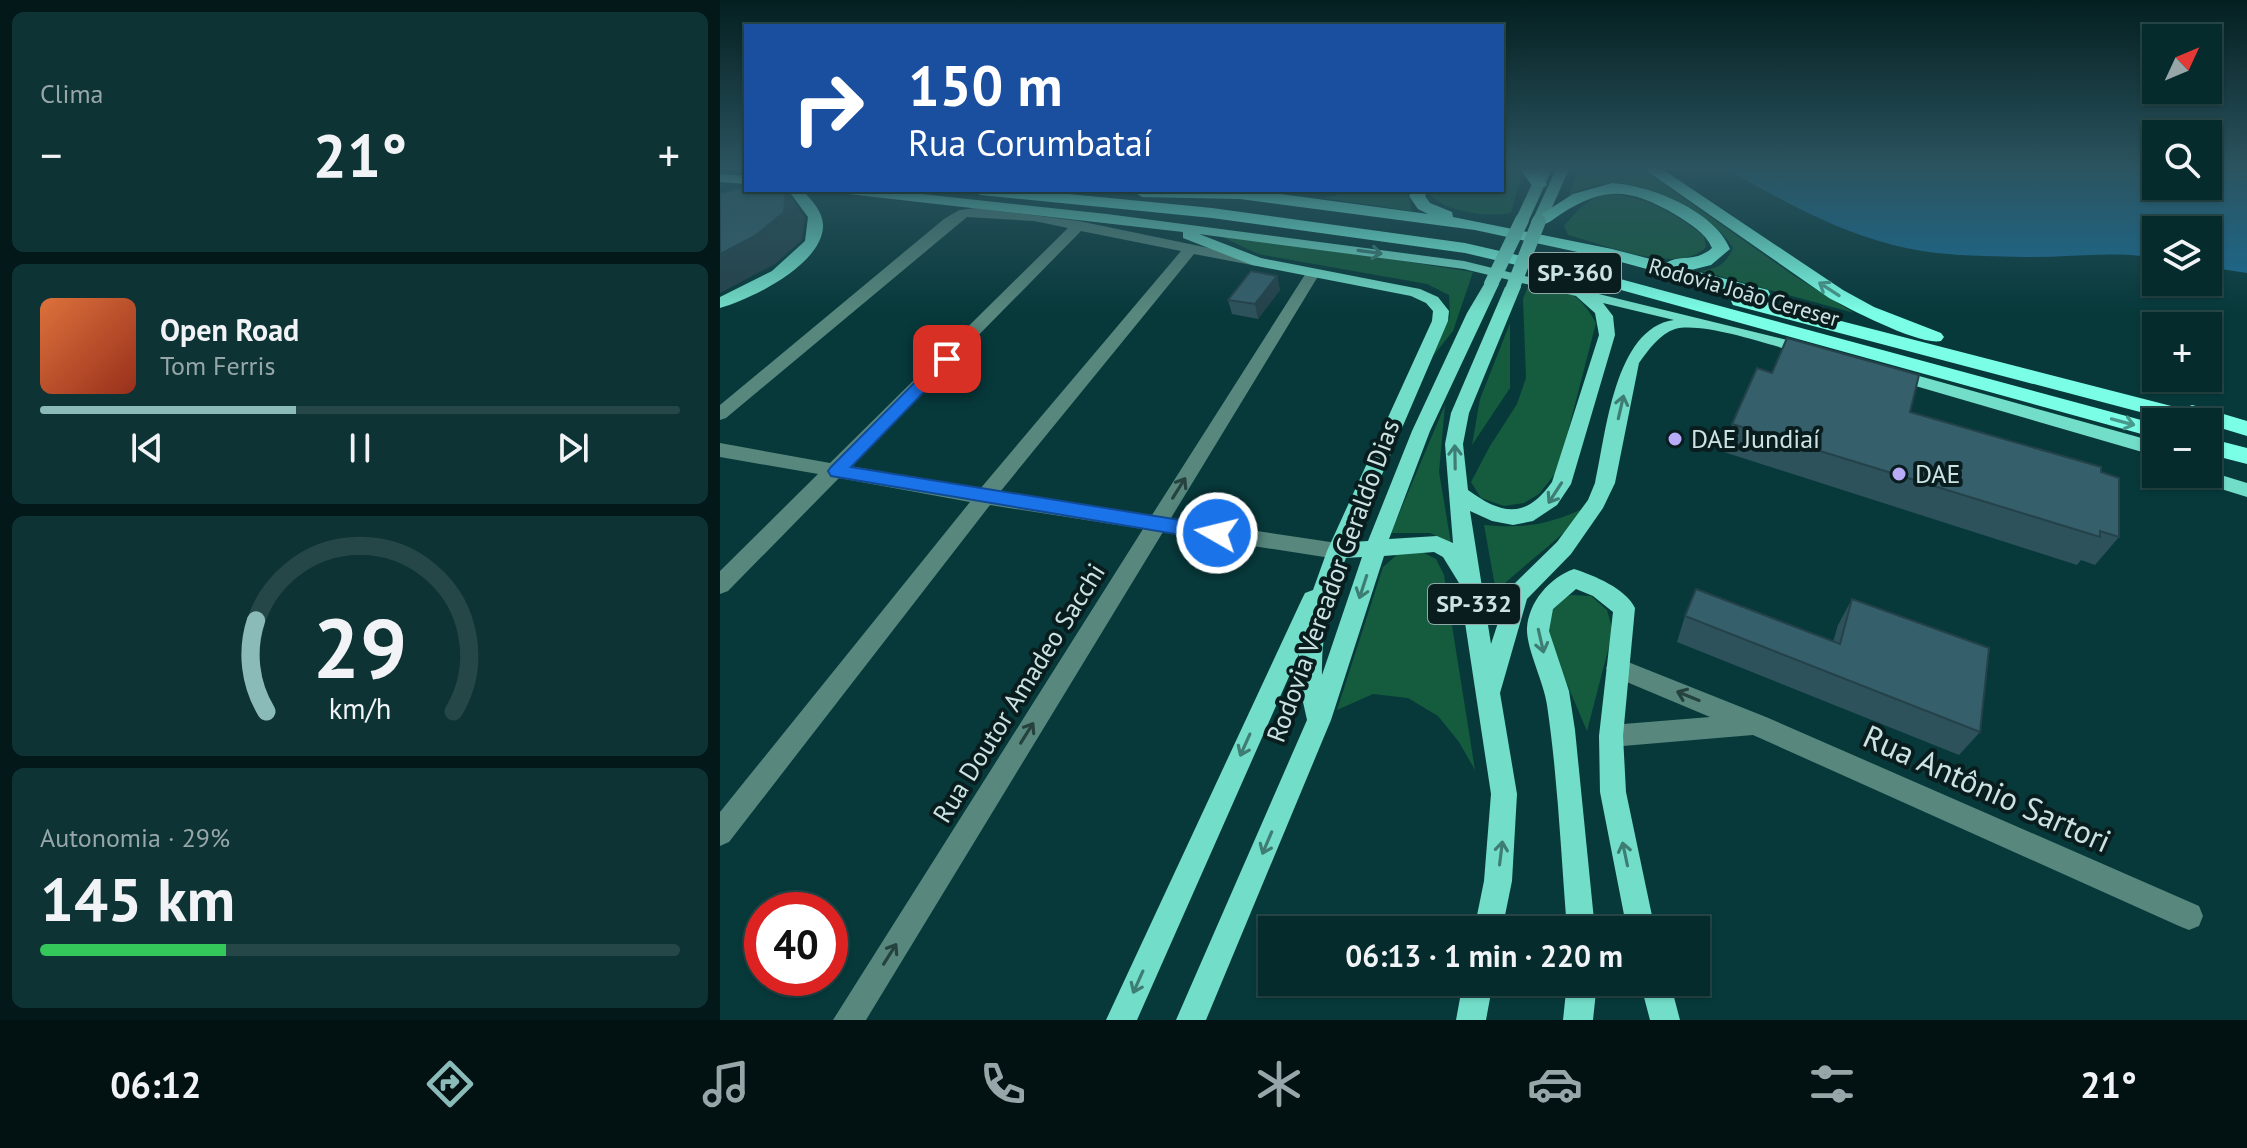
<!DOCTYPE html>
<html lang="pt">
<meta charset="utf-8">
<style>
body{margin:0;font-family:"PT Sans",sans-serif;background:#0e3334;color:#f1f3f6;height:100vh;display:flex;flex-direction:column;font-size:30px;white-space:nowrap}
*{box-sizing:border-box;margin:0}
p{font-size:26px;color:#97a7a9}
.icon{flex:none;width:44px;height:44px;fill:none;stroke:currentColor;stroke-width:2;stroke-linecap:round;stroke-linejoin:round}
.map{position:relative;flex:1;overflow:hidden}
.details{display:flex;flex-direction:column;gap:12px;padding:12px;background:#031818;width:720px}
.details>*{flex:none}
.top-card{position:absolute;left:24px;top:24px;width:760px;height:168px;border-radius:0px;box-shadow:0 2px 6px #0004,0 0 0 2px #264748;background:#1a4fa0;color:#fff;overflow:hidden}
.needle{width:52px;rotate:46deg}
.buttons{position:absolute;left:1422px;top:24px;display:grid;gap:16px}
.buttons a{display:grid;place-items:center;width:80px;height:80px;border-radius:0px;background:#052b2c;box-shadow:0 2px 6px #0004,0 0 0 2px #264748;font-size:40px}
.speed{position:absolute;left:24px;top:892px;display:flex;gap:16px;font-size:40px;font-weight:700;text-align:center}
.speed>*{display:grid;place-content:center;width:104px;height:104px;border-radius:50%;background:#052b2c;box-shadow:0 2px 6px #0004,0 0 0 2px #264748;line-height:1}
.speed .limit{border:12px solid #d22;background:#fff;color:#111}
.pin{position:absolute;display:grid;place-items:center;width:68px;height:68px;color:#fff;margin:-34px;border-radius:16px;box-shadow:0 4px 12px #0006}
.me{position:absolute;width:88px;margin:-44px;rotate:278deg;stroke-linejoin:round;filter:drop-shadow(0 0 6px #0008)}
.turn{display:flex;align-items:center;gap:28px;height:168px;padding:0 32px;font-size:36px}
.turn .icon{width:104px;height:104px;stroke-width:2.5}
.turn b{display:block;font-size:56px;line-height:68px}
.big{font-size:60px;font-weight:700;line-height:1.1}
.details .tile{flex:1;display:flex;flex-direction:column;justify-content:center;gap:12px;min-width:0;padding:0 28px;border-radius:12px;background:#0e3334}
.details .dial{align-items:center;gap:0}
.dial svg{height:208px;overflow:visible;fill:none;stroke:#264748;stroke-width:7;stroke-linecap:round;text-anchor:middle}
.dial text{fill:#f1f3f6;stroke:none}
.song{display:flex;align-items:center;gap:24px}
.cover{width:96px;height:96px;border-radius:12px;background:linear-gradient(135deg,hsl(20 70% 55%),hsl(10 70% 35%))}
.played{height:8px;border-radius:4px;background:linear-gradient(90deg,#8bbbb9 40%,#264748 40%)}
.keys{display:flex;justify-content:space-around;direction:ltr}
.heat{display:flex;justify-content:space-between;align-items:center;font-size:44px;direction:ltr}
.charge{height:12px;border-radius:6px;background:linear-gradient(90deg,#34c759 29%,#264748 0)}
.trip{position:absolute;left:538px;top:916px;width:452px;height:80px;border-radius:0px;background:#052b2c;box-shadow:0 2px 6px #0004,0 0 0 2px #264748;font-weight:700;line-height:80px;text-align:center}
.tab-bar{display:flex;height:128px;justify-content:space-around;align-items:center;background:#021112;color:#97a7a9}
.tab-bar .icon{width:56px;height:56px}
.tab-bar .on{color:#8bbbb9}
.tab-bar b{font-size:36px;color:#f1f3f6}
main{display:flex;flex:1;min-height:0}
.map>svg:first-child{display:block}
.green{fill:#155b3e}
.water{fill:#1a6c94}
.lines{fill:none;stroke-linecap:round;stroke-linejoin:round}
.minor{fill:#57877d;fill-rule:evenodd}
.major{fill:#72ddc8;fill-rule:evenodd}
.highway{fill:#7bfee6;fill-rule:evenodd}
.major-bridge{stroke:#72ddc8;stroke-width:14}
.wall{fill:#2e525b}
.shaded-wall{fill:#25424a}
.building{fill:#355f6a;stroke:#25424a;stroke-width:2}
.oneway{stroke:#3e7d73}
.oneway2{stroke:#48998c}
.oneway3{stroke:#25423f}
.route{fill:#1a73e8;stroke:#114b97;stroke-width:2}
.poi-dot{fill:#b8abf7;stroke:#0a1d1e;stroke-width:3}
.labels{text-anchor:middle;stroke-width:8;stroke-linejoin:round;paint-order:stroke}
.far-street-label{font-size:22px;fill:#cbe3e3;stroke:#0a1d1e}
.shield{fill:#0a1d1e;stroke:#91a8a8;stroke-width:2}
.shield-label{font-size:24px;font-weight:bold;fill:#cbe3e3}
.poi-label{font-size:26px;fill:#cbe3e3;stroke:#0a1d1e;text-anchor:start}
.street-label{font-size:26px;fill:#cbe3e3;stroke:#0a1d1e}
.near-street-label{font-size:32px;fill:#cbe3e3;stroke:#0a1d1e}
</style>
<main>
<section class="details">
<div class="tile"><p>Clima</p>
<div class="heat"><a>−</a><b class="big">21°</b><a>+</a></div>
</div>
<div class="tile">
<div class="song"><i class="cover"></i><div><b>Open Road</b><p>Tom Ferris</p></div></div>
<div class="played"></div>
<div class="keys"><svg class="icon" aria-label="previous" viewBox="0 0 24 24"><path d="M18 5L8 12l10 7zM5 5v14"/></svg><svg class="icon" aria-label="pause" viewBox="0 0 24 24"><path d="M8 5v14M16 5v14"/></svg><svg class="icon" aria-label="next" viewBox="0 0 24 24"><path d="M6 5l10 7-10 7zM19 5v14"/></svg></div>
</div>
<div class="tile dial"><svg viewBox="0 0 100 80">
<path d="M14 69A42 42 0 1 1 86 69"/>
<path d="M14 69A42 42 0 0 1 10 34" stroke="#8bbbb9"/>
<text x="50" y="56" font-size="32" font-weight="700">29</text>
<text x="50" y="72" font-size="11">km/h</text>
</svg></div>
<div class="tile"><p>Autonomia · 29%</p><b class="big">145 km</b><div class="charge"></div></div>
</section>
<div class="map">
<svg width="1527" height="1020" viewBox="0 0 1527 1020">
<rect width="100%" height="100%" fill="#07393b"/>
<path class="green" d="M782 169 802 171 791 213C768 218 723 212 708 192L782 190Z
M859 169H922L1076 277 1134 313 981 271C999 268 1006 264 1013 248 1005 233 991 225 977 215 938 188 893 169 849 196Z
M641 190H691L688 195 692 211 601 198Z
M889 194C927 196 954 213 984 236L986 247C959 276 883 244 848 235L844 226C858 210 868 197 889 194Z
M490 231 753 272 733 331 708 362 730 317 729 295 707 284 538 254Z
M811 279C844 288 859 292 876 323L838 470 819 494 804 503 784 506 761 498 751 482 770 446 797 404 806 378 803 299Z
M790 323V388L752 445 760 399Z
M725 405 719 472 731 543 710 533H671Z
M871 505C846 534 814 557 785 583L781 619 764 525C808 529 831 524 871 505Z
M702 552 716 559 724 575 755 770 739 742 718 716 688 698 653 694 617 710 663 567 679 553Z
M851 595 871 596 887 610 893 631 867 731 826 635 825 614 839 599Z"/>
<path class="water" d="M1006 169H1436V186H1488V169H1527V273L1488 267V230H1436V258C1393 250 1346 258 1301 257 1259 256 1215 256 1173 245 1114 230 1059 199 1006 169Z"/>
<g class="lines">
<path class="minor" d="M256 208 359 221 537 258 544 262 537 266 474 254 280 492 432 515 586 273 593 269 600 273 451 518 617 543 624 545 627 551 624 557 617 559 443 532 146 1020H113L423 529 270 505 9 842 0 846V812L250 502 119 478 8 591 0 594V571L98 474 0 457V443L110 463 348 228 314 221 247 217 6 418 0 420V405L224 219 239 210ZM361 231 461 251 260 489 130 466Z
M898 658 1046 717 1479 906 1483 916 1479 926 1469 930 1459 926 1033 735 891 747 882 744 879 736 882 728 891 725 990 717 890 675 886 668 890 661Z"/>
<path class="major" d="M819 169H832L809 220 797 223 795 220Z
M836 169H849L826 221 814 224 812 221Z
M0 174 26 176V184L0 182Z
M68 190H82C92 200 104 213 103 227 101 265 32 299 0 308V297L52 271 85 241 88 217Z
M121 190H165L387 214 744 261 1096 347 1098 351 1090 356C1059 348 984 321 955 329 940 334 928 350 919 363L895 483 883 508 851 554 807 599 780 693 797 794 792 881 782 930H754L764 881 771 794 739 583 723 557 714 552 664 556 611 720 486 1020H456L587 720 579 684V654L417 1020H386L582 599 585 593 593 590 607 551 712 321 713 311 706 303 691 296 532 265 463 238V232L128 194ZM479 234 744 269 856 296 875 313 879 335 832 482C806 519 782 515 748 490L743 444 749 413 801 287 798 284 793 282 785 287 731 413 725 444 733 543 717 536 669 539 710 431 779 284 771 279 766 281 747 313 692 431 648 541 633 542 728 321 729 311 718 297 700 289 541 258ZM883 303 954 320C894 328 886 435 875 483L868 500 837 542 789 589 771 644 750 511 772 521 793 525 813 521 837 505 851 484 895 335 893 316ZM642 557 602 675C601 636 610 594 626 558Z
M1174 369 1436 442V456L1168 378 1165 374Z
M1488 471 1527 483V497L1469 479 1466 474H1488Z
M854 569C875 576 905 588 915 608L903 736 906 792 935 930H907L880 792 879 736 893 612 873 596 856 589 833 609 829 631 849 691 855 730 875 930H847C841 855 838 779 827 705 824 682 806 648 807 628 809 602 829 578 854 569Z
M743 982H773L766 1020H736Z
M847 982H877L873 1020H843Z
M920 982H950L960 1020H930Z"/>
<path class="highway" d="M800 169H815L827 184 825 187H813Z
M924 169H942L1123 290 1154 307 1221 333 1224 337 1221 341C1200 346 1130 309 1109 298Z
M892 183C930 185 995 211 1010 249L991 265 971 270 1048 290 1050 294 1048 298 1041 300 890 259 755 230 520 199 422 197 414 192 532 190 708 214 698 209 689 196 692 190H708L705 196 710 203 732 212 733 217 892 249 946 263C960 254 975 263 992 248 985 232 970 224 956 215 911 189 886 185 841 214 832 220 825 227 813 225L811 221 853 194Z
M252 190H308L492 208 745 243 893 277 1436 424V438L883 285 745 253 492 218 260 195Z
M1020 295 1463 409 1472 405 1480 407 1527 421V436L1494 426 1488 429V422H1458L1013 305 1011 301Z
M1488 438 1527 448V464L1488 454Z"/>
<path class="major-bridge" d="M771 284 802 220
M793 287 819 221"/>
</g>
<path class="wall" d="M557 276 560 290 538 319 512 314 508 300Z
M1052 373 1190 412 1381 472 1399 537 1375 565 1361 560 1357 565 1004 452 1012 424Z
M1132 599 1260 732 1239 755 957 642 965 616 1113 642 1118 625Z"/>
<path class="shaded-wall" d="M67 191 85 218 82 240 55 264 0 293V254Z
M557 276 560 290 538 319 535 304Z"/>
<path class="building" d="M26 186V190H66L64 212 35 236 0 254V194Z
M531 271 557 276 535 304 508 300Z
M1067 338 1199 375 1190 412 1381 467V472L1399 478V537L1380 531V537L1012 424 1037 368 1052 373Z
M976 589 1120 644 1132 599 1269 648 1260 732 965 616Z"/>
<defs><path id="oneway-shaft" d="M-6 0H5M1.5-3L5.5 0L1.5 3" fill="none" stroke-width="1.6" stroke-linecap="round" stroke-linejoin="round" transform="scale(2)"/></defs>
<g class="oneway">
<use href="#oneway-shaft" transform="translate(650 252) rotate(8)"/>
<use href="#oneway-shaft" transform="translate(901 407) rotate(-77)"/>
<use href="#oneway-shaft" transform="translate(735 457) rotate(-91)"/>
<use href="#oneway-shaft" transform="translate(835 493) rotate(123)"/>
<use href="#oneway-shaft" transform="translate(643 587) rotate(108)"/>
<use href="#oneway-shaft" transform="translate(821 641) rotate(77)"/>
<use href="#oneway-shaft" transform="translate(525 745) rotate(114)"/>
<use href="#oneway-shaft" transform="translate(547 843) rotate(113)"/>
<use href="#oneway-shaft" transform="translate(781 853) rotate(-83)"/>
<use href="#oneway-shaft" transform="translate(905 854) rotate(-102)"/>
<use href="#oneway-shaft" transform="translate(418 982) rotate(114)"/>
</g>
<g class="oneway2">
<use href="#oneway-shaft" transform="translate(1109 289) rotate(-147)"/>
<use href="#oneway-shaft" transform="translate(1403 422) rotate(15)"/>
</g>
<g class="oneway3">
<use href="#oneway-shaft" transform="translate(459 488) rotate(-58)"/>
<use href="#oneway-shaft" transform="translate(968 696) rotate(-158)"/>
<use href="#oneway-shaft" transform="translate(307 733) rotate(-58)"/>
<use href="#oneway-shaft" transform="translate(170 954) rotate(-58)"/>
</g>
<linearGradient id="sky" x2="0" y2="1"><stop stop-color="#041f20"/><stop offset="0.54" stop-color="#2b5460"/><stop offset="1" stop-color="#2b5460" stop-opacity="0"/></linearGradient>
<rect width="1527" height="312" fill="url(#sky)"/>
<path class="route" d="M227 354 234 359 232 363 131 467 497 526 506 533 503 538 497 541 111 476 108 471 111 467 221 356Z"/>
<g class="poi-dot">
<circle cx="955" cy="439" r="8"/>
<circle cx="1179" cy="474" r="8"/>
</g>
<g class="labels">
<g class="far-street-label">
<text transform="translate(1024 292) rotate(16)" y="8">Rodovia João Cereser</text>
</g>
<g class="shield">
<rect x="809" y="253" width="92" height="40" rx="6"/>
<rect x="708" y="584" width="92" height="40" rx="6"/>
</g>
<g class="shield-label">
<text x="855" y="281">SP-360</text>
<text x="754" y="612">SP-332</text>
</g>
<g class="poi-label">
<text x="971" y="448">DAE Jundiaí</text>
<text x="1195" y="483">DAE</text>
</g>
<g class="street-label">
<text transform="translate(613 581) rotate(-70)" y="9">Rodovia Vereador Geraldo Dias</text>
<text transform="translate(299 693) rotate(-58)" y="9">Rua Doutor Amadeo Sacchi</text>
</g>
<g class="near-street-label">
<text transform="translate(1267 789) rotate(24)" y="11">Rua Antônio Sartori</text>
</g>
</g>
</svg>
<div class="buttons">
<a><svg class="needle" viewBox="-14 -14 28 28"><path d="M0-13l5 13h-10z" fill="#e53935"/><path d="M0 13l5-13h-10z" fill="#97a7a9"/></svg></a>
<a><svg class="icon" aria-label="search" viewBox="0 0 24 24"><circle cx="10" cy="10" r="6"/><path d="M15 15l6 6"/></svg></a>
<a><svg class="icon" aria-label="layers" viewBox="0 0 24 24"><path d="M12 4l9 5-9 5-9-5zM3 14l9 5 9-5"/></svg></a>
<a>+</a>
<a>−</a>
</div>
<div class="speed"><div class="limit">40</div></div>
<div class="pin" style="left:227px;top:359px;background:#d93025"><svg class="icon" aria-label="arrive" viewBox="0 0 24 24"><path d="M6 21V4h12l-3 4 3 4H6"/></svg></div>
<svg class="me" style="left:497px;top:533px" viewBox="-20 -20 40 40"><circle r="17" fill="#1a73e8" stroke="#fff" stroke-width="3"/><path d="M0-11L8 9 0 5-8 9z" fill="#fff"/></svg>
<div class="trip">06:13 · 1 min · 220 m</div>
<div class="top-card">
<div class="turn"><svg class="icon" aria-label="right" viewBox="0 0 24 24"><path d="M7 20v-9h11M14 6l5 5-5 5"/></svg><div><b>150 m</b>Rua Corumbataí</div></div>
</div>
</div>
</main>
<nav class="tab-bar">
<b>06:12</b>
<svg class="icon on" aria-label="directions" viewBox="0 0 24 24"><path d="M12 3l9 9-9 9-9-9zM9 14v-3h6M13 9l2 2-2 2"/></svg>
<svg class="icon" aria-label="music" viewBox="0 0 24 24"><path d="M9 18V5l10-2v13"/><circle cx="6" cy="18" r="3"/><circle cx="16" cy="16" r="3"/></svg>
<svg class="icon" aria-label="phone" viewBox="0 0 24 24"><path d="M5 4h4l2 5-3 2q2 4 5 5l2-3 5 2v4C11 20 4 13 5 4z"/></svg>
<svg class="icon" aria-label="climate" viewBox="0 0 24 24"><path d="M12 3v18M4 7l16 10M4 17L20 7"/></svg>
<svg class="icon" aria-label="car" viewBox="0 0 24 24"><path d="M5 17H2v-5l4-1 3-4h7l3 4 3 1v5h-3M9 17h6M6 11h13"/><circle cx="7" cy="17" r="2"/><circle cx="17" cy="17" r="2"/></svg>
<svg class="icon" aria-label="filters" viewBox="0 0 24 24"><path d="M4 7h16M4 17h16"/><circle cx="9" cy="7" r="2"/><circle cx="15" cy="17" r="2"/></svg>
<b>21°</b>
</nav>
